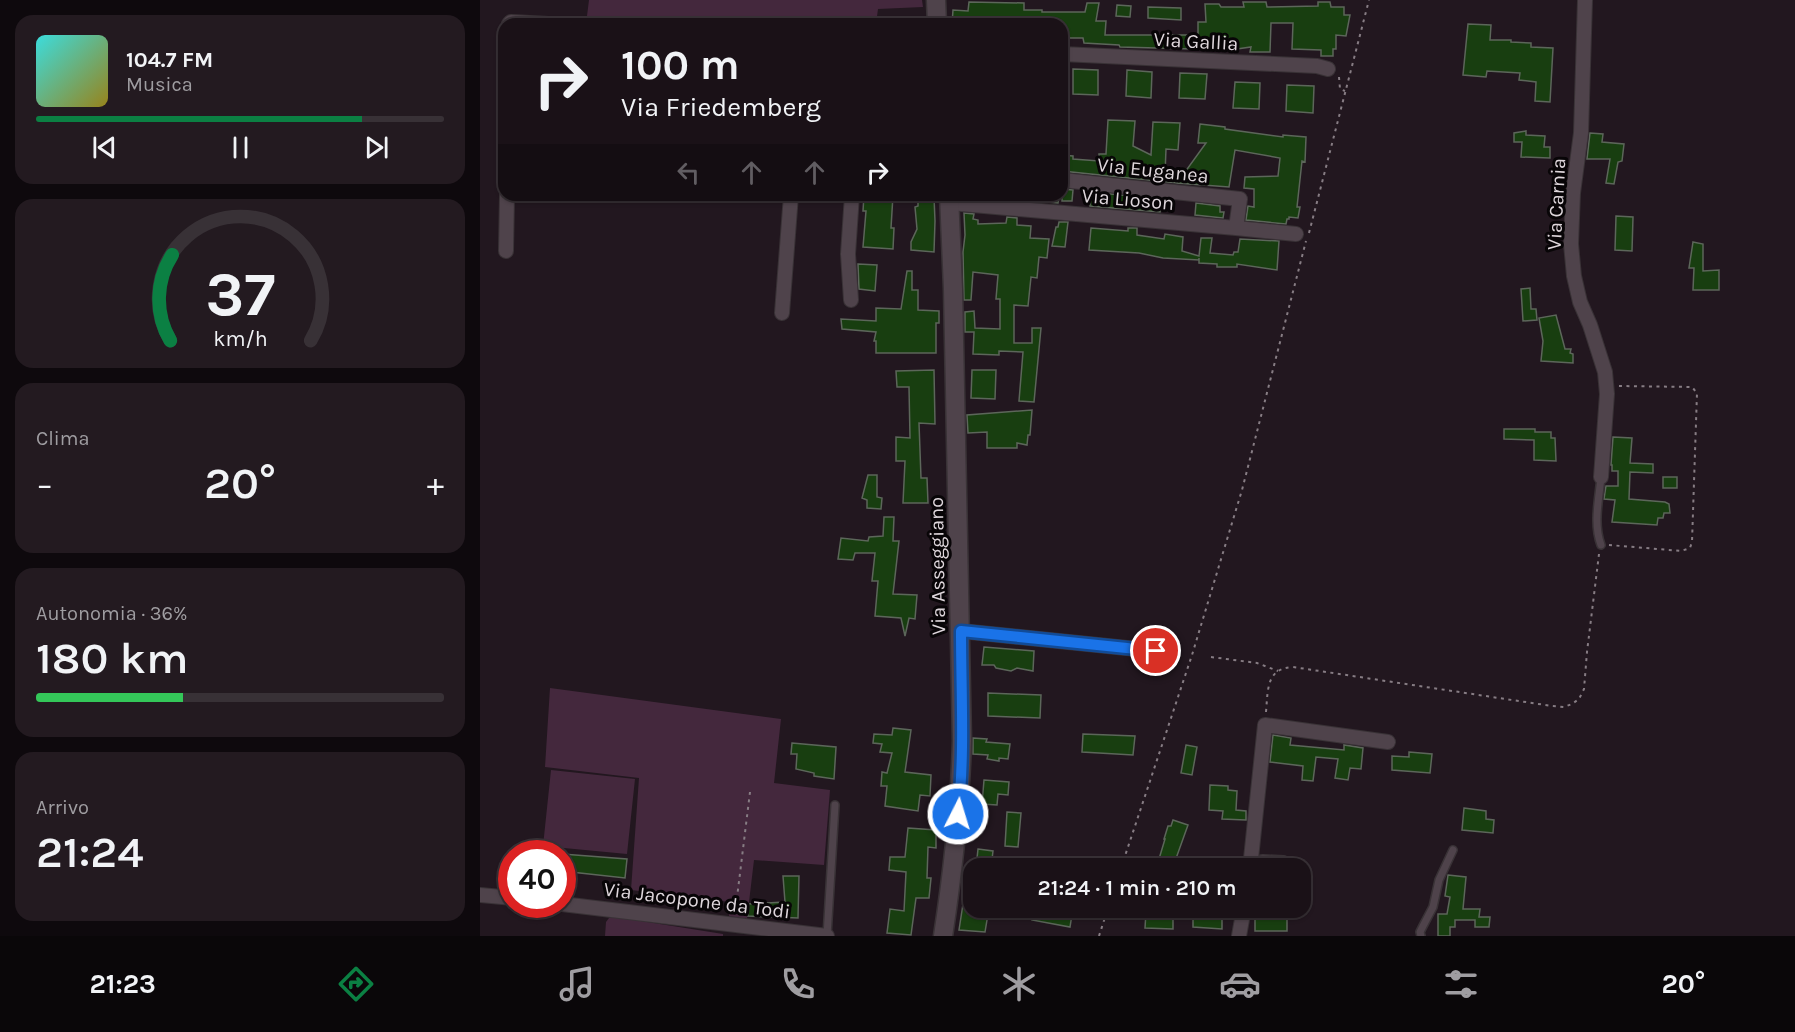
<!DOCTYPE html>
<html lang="it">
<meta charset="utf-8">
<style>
body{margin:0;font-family:Karla,sans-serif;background:#231a20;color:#f1f3f6;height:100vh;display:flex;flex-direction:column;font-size:22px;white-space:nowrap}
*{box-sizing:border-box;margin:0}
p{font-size:20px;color:#9f9da1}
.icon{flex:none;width:33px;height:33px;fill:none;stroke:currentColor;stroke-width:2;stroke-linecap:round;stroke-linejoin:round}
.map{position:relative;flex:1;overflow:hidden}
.side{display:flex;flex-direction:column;gap:15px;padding:15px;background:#0e090d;width:480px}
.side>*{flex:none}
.banner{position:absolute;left:18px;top:18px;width:570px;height:183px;border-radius:18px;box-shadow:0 2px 4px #0004,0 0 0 2px #383136;background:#1a1117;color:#f1f3f6;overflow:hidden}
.speed{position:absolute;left:18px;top:840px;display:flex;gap:12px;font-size:30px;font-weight:700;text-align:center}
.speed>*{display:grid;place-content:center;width:78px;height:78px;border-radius:50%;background:#1a1117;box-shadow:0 2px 4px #0004,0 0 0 2px #383136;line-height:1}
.speed .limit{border:9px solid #d22;background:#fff;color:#111}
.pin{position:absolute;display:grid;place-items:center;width:51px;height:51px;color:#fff;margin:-26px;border:3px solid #fff;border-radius:50%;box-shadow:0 2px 6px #0007}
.me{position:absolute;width:66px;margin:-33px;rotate:5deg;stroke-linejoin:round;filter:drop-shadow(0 0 4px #0008)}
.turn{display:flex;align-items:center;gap:21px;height:126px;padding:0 24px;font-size:27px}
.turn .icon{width:78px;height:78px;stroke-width:2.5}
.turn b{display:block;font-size:42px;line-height:51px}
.lanes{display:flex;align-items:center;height:57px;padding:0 24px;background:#0003;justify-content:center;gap:30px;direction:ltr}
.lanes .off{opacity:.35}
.big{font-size:45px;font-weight:600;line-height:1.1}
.side .card{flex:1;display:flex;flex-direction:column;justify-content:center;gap:9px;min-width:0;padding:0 21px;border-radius:18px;background:#231a20}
.side .dial{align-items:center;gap:0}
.dial svg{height:156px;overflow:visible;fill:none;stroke:#383136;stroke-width:7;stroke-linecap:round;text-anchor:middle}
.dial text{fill:#f1f3f6;stroke:none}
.song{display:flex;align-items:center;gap:18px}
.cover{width:72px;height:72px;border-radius:9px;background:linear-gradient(135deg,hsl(180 70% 55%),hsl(50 70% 35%))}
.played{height:6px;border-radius:3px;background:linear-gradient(90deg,#0b8043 80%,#383136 80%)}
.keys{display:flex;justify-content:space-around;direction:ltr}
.heat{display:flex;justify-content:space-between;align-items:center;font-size:33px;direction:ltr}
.charge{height:9px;border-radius:4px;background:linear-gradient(90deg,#34c759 36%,#383136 0)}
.trip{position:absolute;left:483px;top:858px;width:348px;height:60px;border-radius:18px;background:#1a1117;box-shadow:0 2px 4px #0004,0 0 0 2px #383136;font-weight:600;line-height:60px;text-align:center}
.tab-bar{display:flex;height:96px;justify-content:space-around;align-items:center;background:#0a0709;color:#9f9da1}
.tab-bar .icon{width:42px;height:42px}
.tab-bar .on{color:#0b8043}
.tab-bar b{font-size:27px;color:#f1f3f6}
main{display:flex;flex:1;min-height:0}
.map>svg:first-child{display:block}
.green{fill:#44283d}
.building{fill:#183e10;stroke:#5c665a;stroke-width:1.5}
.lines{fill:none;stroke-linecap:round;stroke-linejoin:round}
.lane-casing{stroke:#393236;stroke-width:10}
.street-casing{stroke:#393236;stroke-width:16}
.secondary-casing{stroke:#393236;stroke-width:21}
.path{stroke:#877d84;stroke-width:2;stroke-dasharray:3 4.5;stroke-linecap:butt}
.lane{stroke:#4f434b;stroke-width:7}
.street{stroke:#4f434b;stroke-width:14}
.secondary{stroke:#4f434b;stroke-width:18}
.route-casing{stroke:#114b97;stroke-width:15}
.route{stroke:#1a73e8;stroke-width:10}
.labels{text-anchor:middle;stroke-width:6;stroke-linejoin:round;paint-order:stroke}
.street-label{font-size:20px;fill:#ded6db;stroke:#080507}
</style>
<main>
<section class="side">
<div class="card">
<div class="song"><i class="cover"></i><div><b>104.7 FM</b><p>Musica</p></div></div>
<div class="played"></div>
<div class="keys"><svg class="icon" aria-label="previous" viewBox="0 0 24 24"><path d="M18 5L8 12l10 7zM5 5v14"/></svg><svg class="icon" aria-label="pause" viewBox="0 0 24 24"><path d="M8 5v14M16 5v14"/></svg><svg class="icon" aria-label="next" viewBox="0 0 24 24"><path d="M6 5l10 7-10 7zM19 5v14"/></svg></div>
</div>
<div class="card dial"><svg viewBox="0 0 100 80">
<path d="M14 69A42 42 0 1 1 86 69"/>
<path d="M14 69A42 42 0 0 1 15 25" stroke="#0b8043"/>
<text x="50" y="56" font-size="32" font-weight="700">37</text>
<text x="50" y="72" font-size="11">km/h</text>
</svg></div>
<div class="card"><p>Clima</p>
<div class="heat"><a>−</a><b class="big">20°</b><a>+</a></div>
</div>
<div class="card"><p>Autonomia · 36%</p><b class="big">180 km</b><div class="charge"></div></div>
<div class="card"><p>Arrivo</p><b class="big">21:24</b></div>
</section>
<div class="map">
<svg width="1315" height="936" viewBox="0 0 1315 936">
<rect width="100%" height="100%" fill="#22171f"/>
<path class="green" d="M109 0H442L443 7 398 9 396 24H106Z
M70 688 301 719 294 783 350 790 344 865 274 860 267 919 249 916 250 902 151 890 159 778 65 767Z
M71 770 155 779 147 854 63 846Z
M136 917 243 934V936H125L126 922 129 918Z"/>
<path class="building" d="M489 2 544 3V10H562V12H605L607 3H619L616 21H626L625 35H718V22H726L725 4H739L741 7H764L763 2H786L787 7 838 6V2H850L851 7H864V15H870L866 36 856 35V49H853V56H841V50L812 49 813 23H791L790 52H770L771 47 750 50 640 47 639 45 604 43 603 38H582V24H472L473 10 488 11Z
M637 5 651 6 650 17 636 16Z
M668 7 701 8V20L668 18Z
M988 24 1011 25 1010 40H1031V42L1051 43V47L1073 48 1070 102 1055 101 1056 82 1039 80 1040 73 1007 71 1006 77 983 75Z
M593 69 618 70V95L593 94Z
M647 70 672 72 671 98 646 96Z
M700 73 727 74 725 99 699 98Z
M755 82 780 83 779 109 753 108Z
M807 85 834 86 833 113 806 111Z
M628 120 655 121 653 146 671 155 673 122 700 123 698 150 686 149 685 174 697 175V183L582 171V155L593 156V159L619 161V154H626Z
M720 124 745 127V129L803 137V135L826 137 825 162 822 161 817 207H820L818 218 809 217V219H807L806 224 766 220 768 206 774 207V189L764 188 765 177 798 176 800 158 755 150 749 187 697 183 726 143H718Z
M1046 131V135L1065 136 1064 147H1070V158L1041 157 1042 142H1034V133Z
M1110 133 1123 134 1122 142 1144 144 1142 161 1138 162 1134 184 1126 183 1130 159H1107Z
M582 189 593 190 592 201H582Z
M611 192 680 199 679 203H681L680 212 610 206Z
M384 195H413L411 228H414L413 249 383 247 386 211H383Z
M528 195H579L578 203 528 199Z
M438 197H454L455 221 454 252 431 250V242L437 229 435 207 438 206Z
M716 203 740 206V212H744L743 218 715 215Z
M484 213 494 214 493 219 498 220V224L526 223 527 217 537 218V225L551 226 550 238 569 239 567 258 559 257 557 278 551 277 548 306 534 305V343H552V328H561L554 402 539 401 543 352 519 351V355L493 354 494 332H485V312L494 311 495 328 520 329V299H516L518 275 493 272 491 300H484L483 252 485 235Z
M1136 216 1153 217 1152 251 1135 250Z
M579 222H588L585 247 572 246 576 227H578Z
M611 228 648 231V228H657V235L684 239 685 234 703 237 702 251 719 256 721 238H732L730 253 753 255 754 252H758L760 239 799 241 797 270 757 264V267H737V264L719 263V258V260L683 258 659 253 609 250Z
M1213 242 1223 244V271L1239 270V290H1213L1214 268H1209Z
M378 264 397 265 395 291 379 289Z
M427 271H432V290H438V310L459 311V323H456V353H396V341H394L396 332 362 329 361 319 396 321V308L421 309Z
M1050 288 1051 309H1056L1057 320 1043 321 1041 289Z
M1076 315 1085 349H1091L1090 353 1093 354V363L1061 361 1063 341 1059 318Z
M454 370 455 424 439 423 441 478H447L448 503H423L425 461H416V437L430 438 429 387H417L416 371Z
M492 370H516L515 399 491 398Z
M552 410 550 435H548L547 445 537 443V448H507V432L488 433 487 415Z
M1024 429H1055V432H1071V438H1075L1076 461 1054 460V440L1024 439Z
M1133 437 1152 438 1150 463 1173 464V473L1150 472 1149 499 1185 502 1189 504 1190 513H1184L1183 518H1178L1177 525 1132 522 1135 500 1124 499 1126 486H1138V471H1132V465H1131Z
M388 475H397V497L402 498 401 509 387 508V500L382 498Z
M1183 477H1197V488H1183Z
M404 517H414L413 541H419L413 594 437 595 435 619 429 618 425 636 421 618 395 616 398 581H392L395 553H375L373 560 358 559 361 538 388 541 389 537 403 536Z
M504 647 554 651 553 671 537 668 531 671 516 668 514 665H502Z
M508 693 561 695 560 718 508 716Z
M413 728 431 730 425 772 451 775 450 796 440 795 438 811 405 806 407 786H401L402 772 407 773 412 753 400 752 402 744 393 743 394 734 412 735Z
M603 734 655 736 653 755 602 752Z
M793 735 811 738 810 745 864 750V745L883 748 881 769 870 768 868 780 855 778 858 759 836 757 833 781 822 780 823 766 790 762Z
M493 738 507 739 506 742 530 744 528 759 519 758V761L507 759 508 755 493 754Z
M312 743 356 747 354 779 334 776V773L316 769 317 754H311Z
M706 745 717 747 712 775 701 773Z
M929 752 952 754 950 773 912 770V756L929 757Z
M504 780 529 782 528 795 518 794 517 805 502 804Z
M730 785 748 786V790L757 791 756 810 766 811V820L742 819 743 811 729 810Z
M984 808 1006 811V819L1014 820 1013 833 982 830Z
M527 812 541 813 538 847 525 846Z
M693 820 708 825 694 864 702 867V868H673L676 858 679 859 685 839H684L688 826H691Z
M428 828 456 830V848L448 847 447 878H451L449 898H436L431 935 407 933 410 909 424 911 426 872 409 870 410 857H425Z
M498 849 513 851 511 868H496Z
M82 854 147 859 145 878 82 871Z
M968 875 986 877 983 909H1000L999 917H1010L1009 927H995V920H975V927H970V936H958V914H967L970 897 965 896Z
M303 876H319L318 918 268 916 269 904 305 902Z
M483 904 494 905V908H509L505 932 479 930Z
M555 908H593L590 927 552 920Z
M666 912 693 913V929L665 928Z
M713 915H742V929L713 927Z
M775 916 807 917V931H775Z"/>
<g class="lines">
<g class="lane-casing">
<path id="lane" d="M1121 477C1119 499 1113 524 1121 545
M771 861 783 859 804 860
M347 936 355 805
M941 936 940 932 943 926 953 907 959 880 973 850"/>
</g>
<g class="street-casing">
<path id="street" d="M1105 0 1101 133 1093 193 1091 244 1094 276 1100 302 1110 325 1125 372 1127 394 1121 477
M29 24 31 22 69 24
M24 45V86
M582 54 837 66 848 69
M470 203 756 228 760 199 582 180
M756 228 816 234
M26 251 27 195
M371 300 368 254 372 195
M302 313 311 195
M481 631 676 651
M770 868 785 725 908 742
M0 895 32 898
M82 904 347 936
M759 936 764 908"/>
</g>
<g class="secondary-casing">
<path id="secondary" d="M456 0 457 24
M463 936C473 871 480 807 482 741L473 289 469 195"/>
</g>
<path class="path" d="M859 77 860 89 865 91
M829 233 889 0
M1129 545 1201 551 1210 548 1212 542 1217 393 1212 387 1138 386
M731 657 777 663 798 671
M786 712C788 690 786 668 813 667L1072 706 1084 707 1092 704 1099 699 1104 689 1107 652 1119 554
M641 868 712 655 762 490 826 241
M255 914 270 792
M619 936 628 908"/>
<use href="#lane" class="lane"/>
<use href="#street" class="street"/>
<use href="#secondary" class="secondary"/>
</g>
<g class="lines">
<g class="route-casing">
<path id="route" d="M478 814C485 754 481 692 481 631L676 651"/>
</g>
<use href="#route" class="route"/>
</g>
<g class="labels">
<g class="street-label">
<text transform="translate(716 41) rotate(3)" y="7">Via Gallia</text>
<text transform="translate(673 170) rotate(6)" y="7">Via Euganea</text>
<text transform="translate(648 199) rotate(5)" y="7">Via Lioson</text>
<text transform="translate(1076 204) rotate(-87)" y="7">Via Carnia</text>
<text transform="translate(457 566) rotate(-91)" y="7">Via Asseggiano</text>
<text transform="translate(217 900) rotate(7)" y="7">Via Jacopone da Todi</text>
</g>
</g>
</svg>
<div class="speed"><div class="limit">40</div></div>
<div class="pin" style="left:676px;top:651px;background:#d93025"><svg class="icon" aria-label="arrive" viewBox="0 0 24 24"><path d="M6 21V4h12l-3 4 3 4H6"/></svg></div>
<svg class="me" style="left:478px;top:814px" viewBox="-20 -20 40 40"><circle r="17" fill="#1a73e8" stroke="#fff" stroke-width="3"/><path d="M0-11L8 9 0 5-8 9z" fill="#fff"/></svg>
<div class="trip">21:24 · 1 min · 210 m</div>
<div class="banner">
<div class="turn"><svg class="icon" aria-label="right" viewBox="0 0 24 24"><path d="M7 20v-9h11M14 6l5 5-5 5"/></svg><div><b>100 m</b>Via Friedemberg</div></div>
<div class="lanes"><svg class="icon off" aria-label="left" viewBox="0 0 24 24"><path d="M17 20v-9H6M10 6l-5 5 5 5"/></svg><svg class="icon off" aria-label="ahead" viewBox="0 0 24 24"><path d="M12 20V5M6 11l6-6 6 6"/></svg><svg class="icon off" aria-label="ahead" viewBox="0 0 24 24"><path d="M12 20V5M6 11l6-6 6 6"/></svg><svg class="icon" aria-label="right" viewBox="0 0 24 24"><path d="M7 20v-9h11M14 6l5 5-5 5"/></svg></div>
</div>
</div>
</main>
<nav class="tab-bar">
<b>21:23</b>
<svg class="icon on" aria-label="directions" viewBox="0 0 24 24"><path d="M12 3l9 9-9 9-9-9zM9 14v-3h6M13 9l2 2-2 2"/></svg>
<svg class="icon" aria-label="music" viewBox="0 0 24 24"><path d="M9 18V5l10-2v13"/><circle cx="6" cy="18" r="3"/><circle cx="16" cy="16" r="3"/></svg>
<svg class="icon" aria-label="phone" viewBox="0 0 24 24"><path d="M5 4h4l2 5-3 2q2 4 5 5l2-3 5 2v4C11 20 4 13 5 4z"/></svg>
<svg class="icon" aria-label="climate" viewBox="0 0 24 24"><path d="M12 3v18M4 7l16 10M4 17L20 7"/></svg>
<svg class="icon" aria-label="car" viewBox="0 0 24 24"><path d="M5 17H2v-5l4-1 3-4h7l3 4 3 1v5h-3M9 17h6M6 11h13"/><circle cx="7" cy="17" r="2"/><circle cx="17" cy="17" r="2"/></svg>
<svg class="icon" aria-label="filters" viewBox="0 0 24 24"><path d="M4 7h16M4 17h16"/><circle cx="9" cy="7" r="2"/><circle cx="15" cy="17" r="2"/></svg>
<b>20°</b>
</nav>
